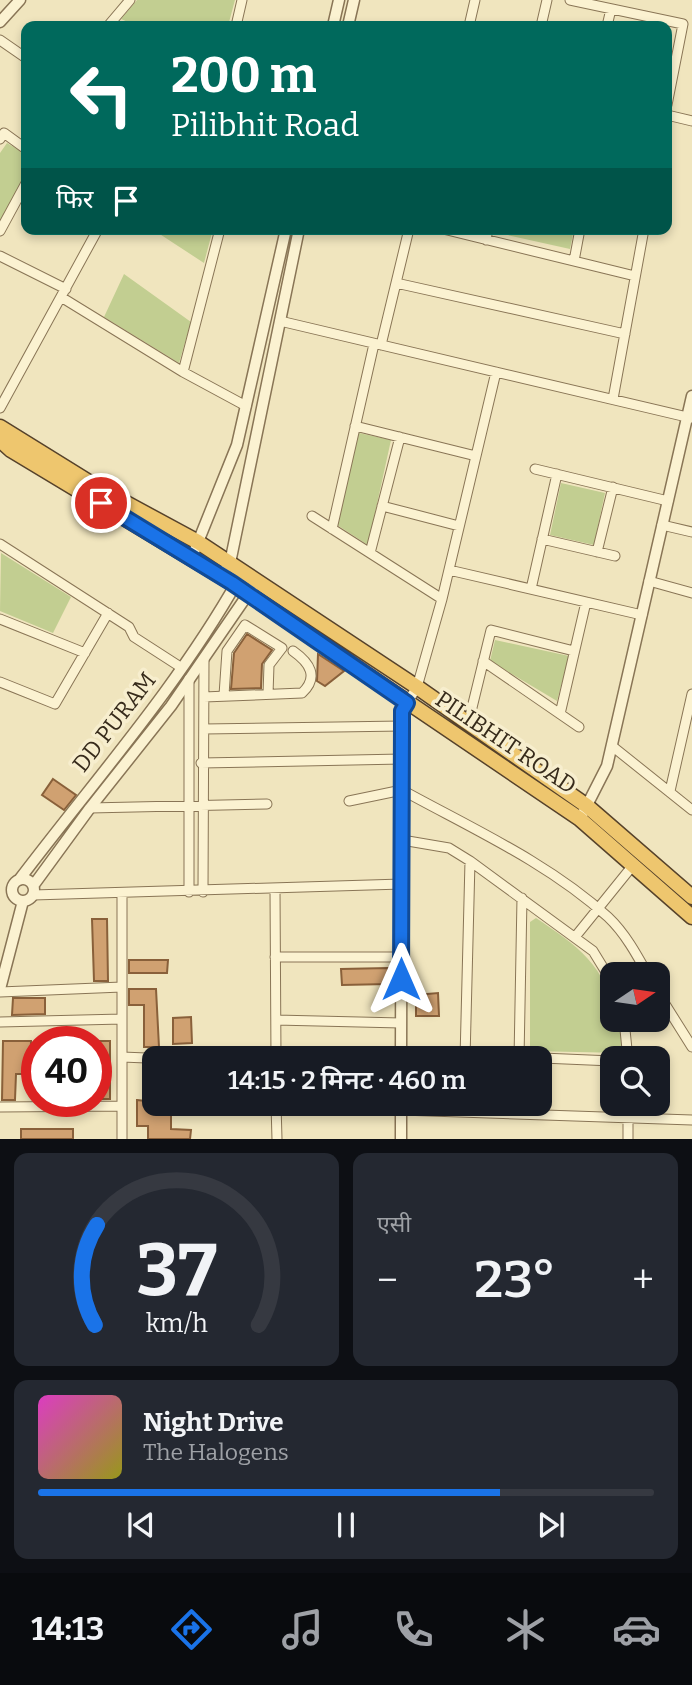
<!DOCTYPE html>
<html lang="hi">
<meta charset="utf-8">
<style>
body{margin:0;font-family:Bitter,"Noto Sans Devanagari",serif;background:#242831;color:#f1f3f6;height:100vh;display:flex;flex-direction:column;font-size:26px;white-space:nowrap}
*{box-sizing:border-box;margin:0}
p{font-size:23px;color:#9ea1a6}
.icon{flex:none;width:38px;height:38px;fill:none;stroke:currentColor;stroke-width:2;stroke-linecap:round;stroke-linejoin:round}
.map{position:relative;height:1139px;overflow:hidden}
.drawer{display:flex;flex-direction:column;gap:14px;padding:14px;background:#0d0f14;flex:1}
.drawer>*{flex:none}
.hud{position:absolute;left:21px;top:21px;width:651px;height:214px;border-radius:14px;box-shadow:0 4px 10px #0003;background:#00695c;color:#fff;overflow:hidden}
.needle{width:46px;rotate:77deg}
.fabs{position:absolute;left:600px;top:962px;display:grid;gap:14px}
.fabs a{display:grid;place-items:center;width:70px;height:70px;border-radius:14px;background:#171b24;box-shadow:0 4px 10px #0003;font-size:35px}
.speed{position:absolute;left:21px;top:1026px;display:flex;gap:14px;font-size:35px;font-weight:700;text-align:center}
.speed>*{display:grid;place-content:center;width:91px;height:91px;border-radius:50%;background:#171b24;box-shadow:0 4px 10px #0003;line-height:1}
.speed .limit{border:10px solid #d22;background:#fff;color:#111}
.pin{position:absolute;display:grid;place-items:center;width:60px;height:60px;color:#fff;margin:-30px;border:4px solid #fff;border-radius:50%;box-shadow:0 2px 7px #0007}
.me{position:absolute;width:77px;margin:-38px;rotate:0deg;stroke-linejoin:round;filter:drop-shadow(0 0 5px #0008)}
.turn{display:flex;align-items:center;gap:24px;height:147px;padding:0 35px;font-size:32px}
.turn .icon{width:91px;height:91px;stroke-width:2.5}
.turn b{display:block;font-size:49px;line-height:60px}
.then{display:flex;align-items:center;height:66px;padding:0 35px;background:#0003;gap:14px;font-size:26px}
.big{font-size:52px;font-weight:600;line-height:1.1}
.drawer .widget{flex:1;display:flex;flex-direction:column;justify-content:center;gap:10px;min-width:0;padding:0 24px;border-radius:14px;background:#242831}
.drawer .dial{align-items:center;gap:0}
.dial svg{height:182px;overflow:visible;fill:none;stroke:#363941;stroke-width:7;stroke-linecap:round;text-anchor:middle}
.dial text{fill:#f1f3f6;stroke:none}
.song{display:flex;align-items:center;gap:21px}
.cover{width:84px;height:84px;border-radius:10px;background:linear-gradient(135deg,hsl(310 70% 55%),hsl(60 70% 35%))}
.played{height:7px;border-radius:4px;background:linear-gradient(90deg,#1a73e8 75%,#363941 75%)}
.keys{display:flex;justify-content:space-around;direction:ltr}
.heat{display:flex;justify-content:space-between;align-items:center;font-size:38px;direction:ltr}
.drawer .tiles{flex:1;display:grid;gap:14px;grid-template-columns:1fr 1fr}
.widget:last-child{grid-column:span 2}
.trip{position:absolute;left:142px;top:1046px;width:410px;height:70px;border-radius:14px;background:#171b24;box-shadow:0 4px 10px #0003;font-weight:600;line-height:70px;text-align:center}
.tab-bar{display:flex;height:112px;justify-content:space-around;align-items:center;background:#090b0e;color:#9ea1a6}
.tab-bar .icon{width:49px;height:49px}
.tab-bar .on{color:#1a73e8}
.tab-bar b{font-size:32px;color:#f1f3f6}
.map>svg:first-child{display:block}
.green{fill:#c2ce91}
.building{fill:#d0a171;stroke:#89603a;stroke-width:2}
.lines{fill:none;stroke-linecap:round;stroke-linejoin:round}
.minor-casing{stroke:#897556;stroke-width:11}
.tertiary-casing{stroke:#897556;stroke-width:13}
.trunk-casing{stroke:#56422b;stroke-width:17}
.minor{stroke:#fbf2d1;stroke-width:9}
.tertiary{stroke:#fbf2d1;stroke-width:10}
.trunk{stroke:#eec66e;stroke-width:14}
.route-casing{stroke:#114b97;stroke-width:18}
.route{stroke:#1a73e8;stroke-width:12}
.labels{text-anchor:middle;stroke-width:7;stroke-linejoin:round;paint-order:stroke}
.street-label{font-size:23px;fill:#372b1b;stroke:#f7eece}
</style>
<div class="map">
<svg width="692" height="1139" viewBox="0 0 692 1139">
<rect width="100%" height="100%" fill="#f0e5be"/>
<path class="green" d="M137 0H235L228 26H137L121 19Z
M7 143 26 154V175L0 222V153Z
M152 229H213L204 263Z
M495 229H574L570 249 494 232Z
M124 274 191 322 179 363 104 317Z
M359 433 391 440 368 545 337 525Z
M561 483 605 493 594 545 550 535Z
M1 553 71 597 53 633 0 611Z
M495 640 569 656 557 701 490 661Z
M536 918C575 944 612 969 612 1020L619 1021 623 1053 530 1051V922Z"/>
<path class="building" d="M247 634 272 650 262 664 261 688 231 689 234 653Z
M318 654 344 671 325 686 317 681Z
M53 779 76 795 64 810 42 795Z
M92 919H107L108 981H94Z
M129 960H168L167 973H129Z
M388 968V984L342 985 341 969Z
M129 989H156L159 1047H144V1005H129Z
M438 993 439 1016H416V995Z
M13 998H45V1014L12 1015Z
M191 1017 192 1043 173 1044V1018Z
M3 1041H31L30 1074H16L15 1100H2Z
M96 1041H110V1099H96Z
M137 1100 171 1104V1129L191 1130 190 1139H148V1126H137Z
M21 1129H73V1139H21Z"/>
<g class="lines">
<g class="minor-casing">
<path id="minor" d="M570 0 683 24 667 105
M108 26 130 0
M236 26 242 0
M469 26 475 0
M541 26 547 0
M607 26 611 9
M0 40 26 58
M667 115 692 121
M0 139 4 133 26 149
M443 229 635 276
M0 231 26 183
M486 240 488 229
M0 256 66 289
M574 261 580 229
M396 283 625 334
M61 297 183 372 246 406
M280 321 691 418
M381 345 409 229
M183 372 220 229
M613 399 644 229
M0 408 98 229
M355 426 476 456
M535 469 668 501
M382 506 459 526
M312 516 442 599
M662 525 692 532
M332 529 374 344
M542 539 615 556
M0 544 129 627 134 637 182 668
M597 552 613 487
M370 553 400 437
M449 570 642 615
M649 581 692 593
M531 589 557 474
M0 619 85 653
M483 661 579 727
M0 682 55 704 108 613
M224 695 227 651 245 625 282 648 269 665 268 694
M204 697 302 693C319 677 310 663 293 651
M407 703 417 687 442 599 496 372
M560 714 586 602
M468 724 491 630 574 651
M204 729 402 726
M612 746 692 810
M201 763 402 759
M670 791 692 694
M349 801 402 790C471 828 549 863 608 917 625 933 637 955 648 975
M90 808 267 804
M402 840 449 848 470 861 593 951 612 982
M275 889 276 1059
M189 892V679
M203 892 204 658
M33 895 402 884
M122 895V1139
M575 937 634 864
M275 957H401
M0 992 122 987
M658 993 692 1047
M276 1020 401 1023
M624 1020 628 1059
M0 1022 122 1019
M122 1057 171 1059
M519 1057 612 1061
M465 1059 470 861
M519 1059 522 898
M276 1104 277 1139
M0 1107 122 1106
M401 1110 692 1120
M628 1139V1104"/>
</g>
<g class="tertiary-casing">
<path id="tertiary" d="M0 22 20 0
M333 26 339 0
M348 26 354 0
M192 557 237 445 286 229
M221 576 230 563 299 229
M580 819 607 766 692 396
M12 890a11 11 0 1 1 22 0a11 11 0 1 1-22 0Z
M19 880C94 781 177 688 238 580
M33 886 90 808 171 706 257 581
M0 989 23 901
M401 1059 402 726V711L407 703
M401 1139V1104"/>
</g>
<g class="trunk-casing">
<path id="trunk" d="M0 427 100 489 198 542 417 687 587 806 692 897
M0 440 11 450 232 583 580 819 692 917"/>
</g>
<use href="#minor" class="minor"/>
<use href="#tertiary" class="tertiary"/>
<use href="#trunk" class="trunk"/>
</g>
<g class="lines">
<g class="route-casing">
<path id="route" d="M101 503 232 583 407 703 402 711V726L401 979"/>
</g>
<use href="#route" class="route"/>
</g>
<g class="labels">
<g class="street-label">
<text transform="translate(114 722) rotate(-52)" y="8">DD PURAM</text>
<text transform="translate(506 742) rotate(34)" y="8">PILIBHIT ROAD</text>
</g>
</g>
</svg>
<div class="fabs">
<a><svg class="needle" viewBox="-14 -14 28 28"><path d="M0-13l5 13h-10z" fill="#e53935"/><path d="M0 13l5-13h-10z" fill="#9ea1a6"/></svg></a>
<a><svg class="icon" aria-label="search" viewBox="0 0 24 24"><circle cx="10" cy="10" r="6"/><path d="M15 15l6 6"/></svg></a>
</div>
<div class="speed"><div class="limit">40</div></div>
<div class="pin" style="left:101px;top:503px;background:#d93025"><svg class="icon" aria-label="arrive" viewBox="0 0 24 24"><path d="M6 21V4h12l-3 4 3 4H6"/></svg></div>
<svg class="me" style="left:401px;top:979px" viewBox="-20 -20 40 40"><path d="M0-17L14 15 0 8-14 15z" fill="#1a73e8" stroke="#fff" stroke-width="4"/></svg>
<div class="trip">14:15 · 2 मिनट · 460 m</div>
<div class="hud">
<div class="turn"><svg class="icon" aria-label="left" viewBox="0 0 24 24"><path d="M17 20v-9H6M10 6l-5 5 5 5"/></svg><div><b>200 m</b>Pilibhit Road</div></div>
<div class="then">फिर<svg class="icon" aria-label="arrive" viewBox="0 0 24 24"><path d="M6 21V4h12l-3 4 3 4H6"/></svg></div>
</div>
</div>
<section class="drawer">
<div class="tiles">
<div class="widget dial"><svg viewBox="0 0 100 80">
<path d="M14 69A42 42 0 1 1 86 69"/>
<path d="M14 69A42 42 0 0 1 15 25" stroke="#1a73e8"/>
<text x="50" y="56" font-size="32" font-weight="700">37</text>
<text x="50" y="72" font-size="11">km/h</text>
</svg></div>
<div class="widget"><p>एसी</p>
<div class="heat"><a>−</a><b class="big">23°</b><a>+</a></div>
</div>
<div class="widget">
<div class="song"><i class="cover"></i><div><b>Night Drive</b><p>The Halogens</p></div></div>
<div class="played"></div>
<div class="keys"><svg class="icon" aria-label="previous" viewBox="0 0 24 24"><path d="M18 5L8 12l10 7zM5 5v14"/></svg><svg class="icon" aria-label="pause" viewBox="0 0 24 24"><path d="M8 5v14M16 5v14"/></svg><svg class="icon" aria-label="next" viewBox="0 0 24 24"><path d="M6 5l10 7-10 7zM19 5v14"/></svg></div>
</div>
</div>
</section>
<nav class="tab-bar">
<b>14:13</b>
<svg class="icon on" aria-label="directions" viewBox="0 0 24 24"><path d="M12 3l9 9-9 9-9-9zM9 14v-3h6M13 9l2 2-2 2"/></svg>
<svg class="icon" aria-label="music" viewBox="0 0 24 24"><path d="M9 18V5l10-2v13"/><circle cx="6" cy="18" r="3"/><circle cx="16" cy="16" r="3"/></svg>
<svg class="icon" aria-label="phone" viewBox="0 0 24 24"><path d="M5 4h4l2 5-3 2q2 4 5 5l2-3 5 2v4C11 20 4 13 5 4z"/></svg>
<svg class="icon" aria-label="climate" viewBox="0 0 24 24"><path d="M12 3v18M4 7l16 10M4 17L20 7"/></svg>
<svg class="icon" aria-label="car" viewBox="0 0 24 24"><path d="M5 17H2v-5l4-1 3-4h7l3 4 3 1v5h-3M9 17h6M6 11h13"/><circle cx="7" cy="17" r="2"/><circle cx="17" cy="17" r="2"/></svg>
</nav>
